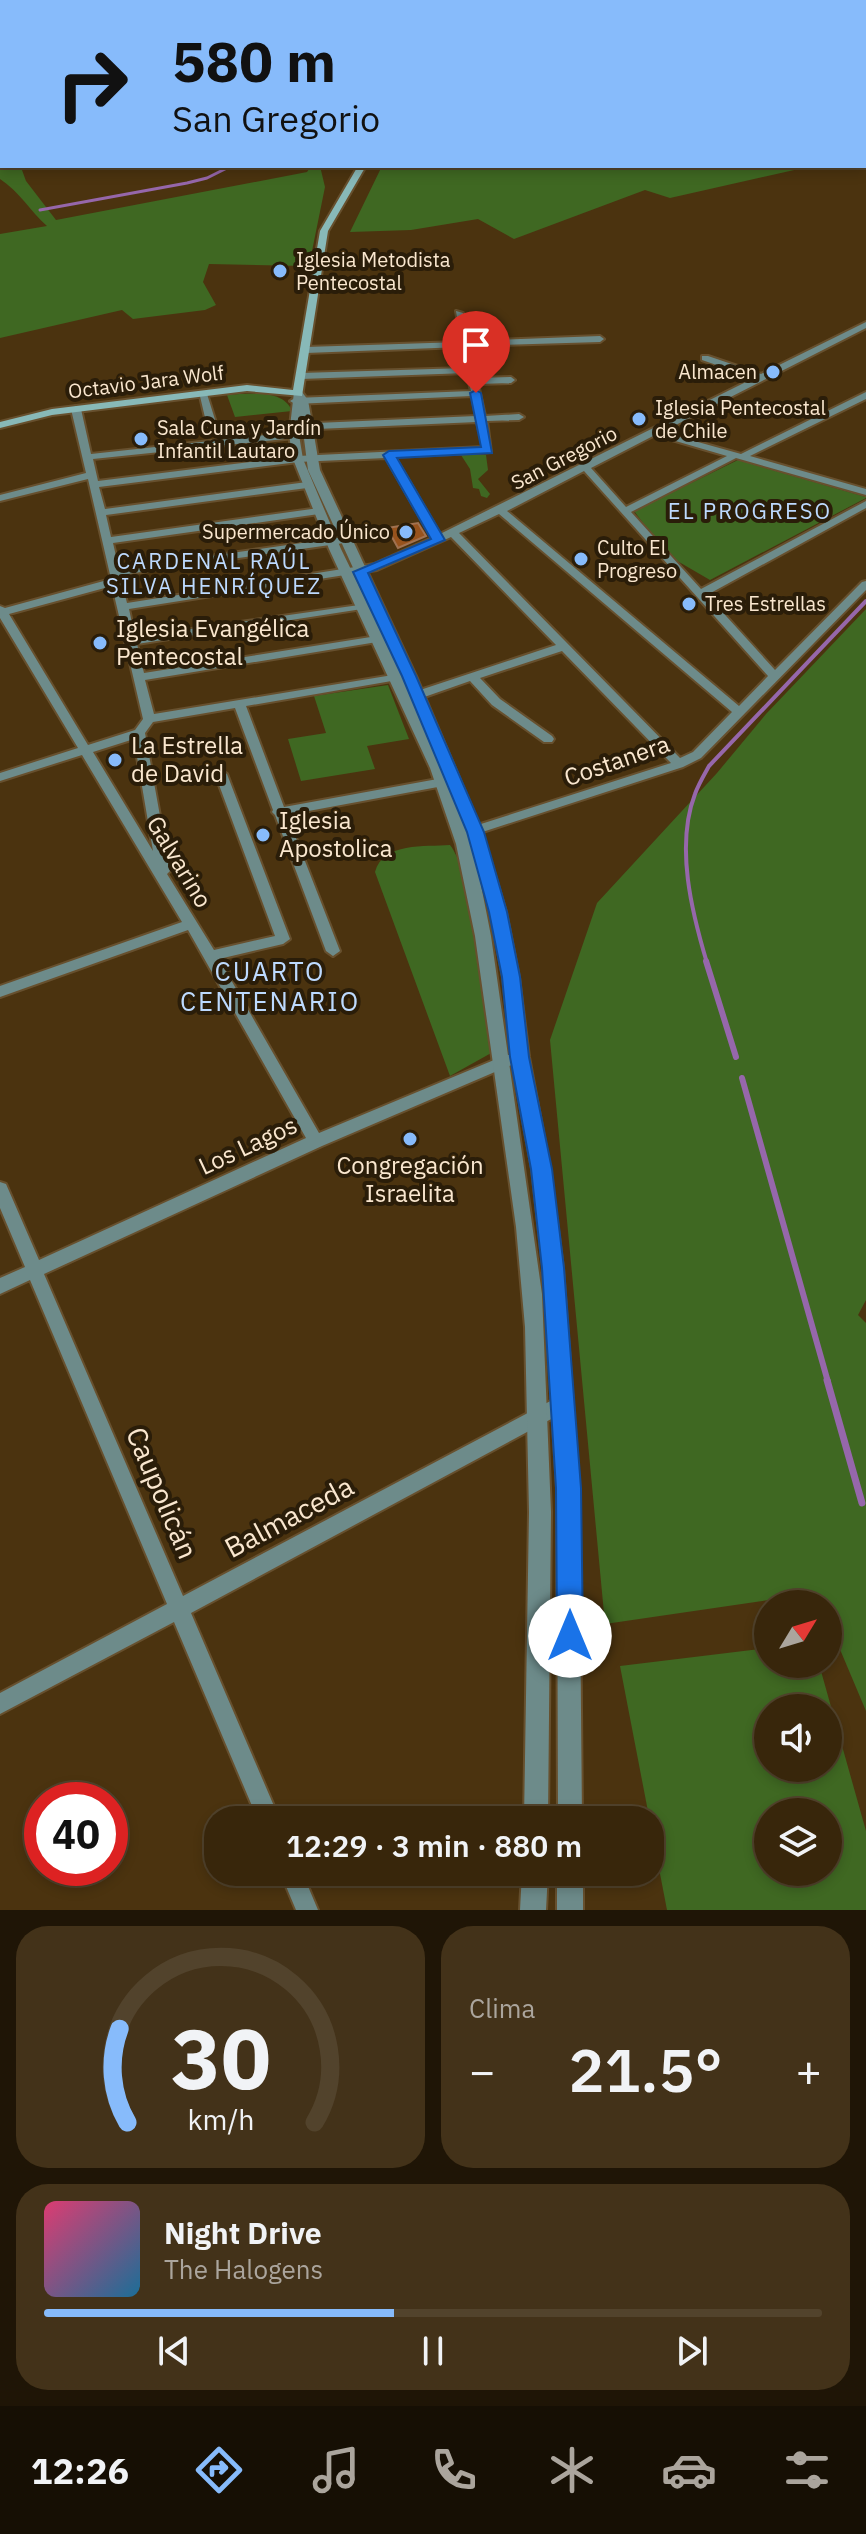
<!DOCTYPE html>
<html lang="es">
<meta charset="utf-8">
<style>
body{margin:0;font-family:"IBM Plex Sans",sans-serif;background:#433219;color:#f1f3f6;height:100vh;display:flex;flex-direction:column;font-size:30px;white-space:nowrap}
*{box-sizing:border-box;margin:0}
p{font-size:26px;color:#aba59d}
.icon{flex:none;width:44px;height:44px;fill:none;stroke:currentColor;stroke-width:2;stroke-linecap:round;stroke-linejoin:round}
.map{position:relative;height:1910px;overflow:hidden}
.panel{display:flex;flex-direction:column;gap:16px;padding:16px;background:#1f1506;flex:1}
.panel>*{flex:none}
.guide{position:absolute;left:0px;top:0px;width:866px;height:168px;box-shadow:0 4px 12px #0003,0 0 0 2px #52432c;background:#87bbfb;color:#111;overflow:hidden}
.needle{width:52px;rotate:52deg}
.fabs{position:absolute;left:754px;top:1590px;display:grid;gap:16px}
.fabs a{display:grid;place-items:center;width:88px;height:88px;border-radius:50%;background:#38260b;box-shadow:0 4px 12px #0003,0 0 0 2px #52432c;font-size:40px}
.speed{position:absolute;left:24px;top:1782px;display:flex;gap:16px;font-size:40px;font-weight:700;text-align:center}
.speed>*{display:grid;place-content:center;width:104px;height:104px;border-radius:50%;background:#38260b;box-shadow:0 4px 12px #0003,0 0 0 2px #52432c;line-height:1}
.speed .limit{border:12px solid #d22;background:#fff;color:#111}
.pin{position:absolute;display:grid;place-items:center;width:68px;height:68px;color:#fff;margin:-82px -34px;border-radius:50% 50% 50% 0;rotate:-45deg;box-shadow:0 0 8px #0007}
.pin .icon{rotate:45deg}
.me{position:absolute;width:88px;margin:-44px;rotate:0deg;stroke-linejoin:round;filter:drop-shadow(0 0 6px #0008)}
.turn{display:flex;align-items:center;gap:28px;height:168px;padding:0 40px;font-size:36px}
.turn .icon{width:104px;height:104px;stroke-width:2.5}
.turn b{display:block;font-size:56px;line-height:68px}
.big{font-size:60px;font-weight:600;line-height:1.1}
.panel .tile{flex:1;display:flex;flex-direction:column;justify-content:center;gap:12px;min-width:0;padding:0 28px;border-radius:32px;background:#433219}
.panel .dial{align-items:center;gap:0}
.dial svg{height:208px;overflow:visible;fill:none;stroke:#52432c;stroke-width:7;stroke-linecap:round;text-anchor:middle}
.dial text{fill:#f1f3f6;stroke:none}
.song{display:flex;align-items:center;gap:24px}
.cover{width:96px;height:96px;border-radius:12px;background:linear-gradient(135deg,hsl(340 70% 55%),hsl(200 70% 35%))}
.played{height:8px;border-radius:4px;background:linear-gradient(90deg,#87bbfb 45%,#52432c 45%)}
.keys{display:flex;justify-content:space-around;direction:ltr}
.heat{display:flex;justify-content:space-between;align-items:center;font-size:44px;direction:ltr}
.panel .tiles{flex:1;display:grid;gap:16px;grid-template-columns:1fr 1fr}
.tile:last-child{grid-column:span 2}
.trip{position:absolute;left:204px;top:1806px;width:460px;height:80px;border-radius:32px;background:#38260b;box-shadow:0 4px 12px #0003,0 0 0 2px #52432c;font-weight:600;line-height:80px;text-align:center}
.dock{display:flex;height:128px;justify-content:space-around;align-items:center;background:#160f04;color:#aba59d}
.dock .icon{width:56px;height:56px}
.dock .active{color:#87bbfb}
.dock b{font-size:36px;color:#f1f3f6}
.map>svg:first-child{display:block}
.green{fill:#3f6822;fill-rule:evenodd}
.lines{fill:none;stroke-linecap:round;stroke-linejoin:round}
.stream-far3{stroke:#9667ab;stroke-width:3}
.stream-far2{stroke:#9667ab;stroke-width:4}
.stream-far1{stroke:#9667ab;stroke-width:6}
.stream{stroke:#9667ab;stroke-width:7}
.building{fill:#98531d;stroke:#a17251;stroke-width:2}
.minor-casing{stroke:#67502e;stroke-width:4}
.tertiary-casing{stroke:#67502e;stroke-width:4}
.secondary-casing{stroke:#67502e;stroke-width:4}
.minor{fill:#6d8b8a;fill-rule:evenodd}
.tertiary{fill:#6d8b8a;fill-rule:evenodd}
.secondary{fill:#88b9b8;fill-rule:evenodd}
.route{fill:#1a73e8;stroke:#114b97;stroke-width:2}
.poi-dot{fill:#87bbfb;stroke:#2a1d09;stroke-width:3}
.labels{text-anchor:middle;stroke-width:8;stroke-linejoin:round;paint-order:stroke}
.far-poi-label{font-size:20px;fill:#fae7cf;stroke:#2a1d09;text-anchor:start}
.far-street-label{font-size:20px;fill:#fae7cf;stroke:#2a1d09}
.far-neighbourhood-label{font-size:22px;letter-spacing:2px;fill:#bddaff;stroke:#2a1d09}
.poi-label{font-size:24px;fill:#fae7cf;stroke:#2a1d09;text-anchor:start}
.street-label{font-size:24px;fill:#fae7cf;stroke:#2a1d09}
.neighbourhood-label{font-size:26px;letter-spacing:2px;fill:#bddaff;stroke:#2a1d09}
.near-street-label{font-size:28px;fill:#fae7cf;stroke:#2a1d09}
</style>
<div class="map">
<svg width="866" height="1910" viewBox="0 0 866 1910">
<rect width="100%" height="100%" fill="#4b330f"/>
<path class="green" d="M15 166H68L22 170 26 181 56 220 307 172 311 166H320L325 187 310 261 306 266 209 264 203 282 216 305 205 310 133 319 122 310 0 338V234L47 226C30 211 20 192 0 179V168Z
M382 166H812L670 198 645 190 514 239 478 219 411 230 350 232Z
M227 395C247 394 283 388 292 411L235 417Z
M461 455H486L488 470 478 479 490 494 487 498 481 496 479 489 473 488 470 469Z
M738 460 866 497V498L710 580 667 555 634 511Z
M866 609V1300L858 1315 866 1323V1711L828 1621V1604H821L816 1593 605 1624 550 1040 597 903 717 773 766 714Z
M388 685 409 739 367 746 375 769 301 781 288 739 326 733 314 696Z
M450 845C475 877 486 1006 493 1052L450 1076 375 872C383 842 425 847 450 845Z
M768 1648V1664H819L866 1831V1910H667L620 1666ZM768 1708H828V1768H768ZM768 1812H828V1872H768Z"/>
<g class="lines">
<path class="stream-far3" d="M40 210 187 183 207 178 231 166"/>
<path class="stream-far2" d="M707 963C692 913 675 846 695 794 698 785 704 775 709 766L866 601"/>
<path class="stream-far1" d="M706 961 736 1057
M742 1078 828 1382"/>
<path class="stream" d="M827 1380 862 1503"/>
</g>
<path class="building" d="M418 523 426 536 398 548 387 528Z"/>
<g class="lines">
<g class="minor-casing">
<path id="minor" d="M2 11V17L0 18V12Z
M0 27H2V31H0Z
M0 48 2 49V54L0 53Z
M456 311 463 313 469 341 600 336 604 339 600 342 470 346 477 378 511 377 515 380 511 383 478 384 485 416 519 414 524 417 519 420 487 421 491 452 395 457 440 534 754 378 702 360V356H708L761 374 866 322V328L662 432 741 454 866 392V399L750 456 866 489V495L736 458 631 512 701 589 866 501V508L707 595 775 670 862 582 866 581V590L701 758 683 767 464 838 458 834 459 831 671 763 562 651 480 678 500 699 552 736 554 739 552 742H544L492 705 470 681 410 702H402V696L556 645 451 537 377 570 129 609 135 637 366 604V608L362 609 137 644 144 673 377 636 383 639 377 642 145 680 154 714 405 673 411 676 409 678 246 706 284 807 454 776 460 780 454 784 287 815 340 951 333 956 326 951 275 815 272 812 273 810 235 708 153 722 145 733 170 871 167 874 214 950 275 936 215 774 221 770 227 774 290 939 283 944 219 959 319 1133 506 1055H516L518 1059 516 1063 322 1146 44 1274 183 1596 556 1398 562 1396 568 1398 571 1404 568 1410 191 1613 280 1820H258L174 1622 0 1714V1693L167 1604 30 1280 0 1294V1278L25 1267 0 1208V1182L6 1184 39 1260 306 1138 188 930 0 997V986L182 922 82 755 0 781V773L78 748 0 618V606L5 608 111 579 88 479 0 501V495L86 473 71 409 76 406 81 409 91 454 294 432 299 435 294 438 93 459 98 481 298 456 483 447 477 422 294 430 289 427 294 424 476 416 472 396 295 404 290 401 295 398 471 391 467 373 301 379 297 376 301 373 466 368 462 347 306 353 302 350 306 347 461 342ZM655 435 727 456 626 507 591 468ZM386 458 432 538 374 564 127 603 120 575 344 543 349 540 344 537 119 569 113 543 319 514 324 511 319 508 111 537 106 515 307 488 312 485 307 482 105 509 99 487 298 462ZM584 471 768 676 739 706 507 511ZM499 514 732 712 693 752 680 758 459 533ZM112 586 143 719 135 730 88 745 9 614ZM134 739 153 851 93 752Z
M199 392 207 394 217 426 215 428 207 426Z
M280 1872H302L318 1910H296Z"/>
</g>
<g class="tertiary-casing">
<path id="tertiary" d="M197 0H204L206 2H199Z
M294 392H302L308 400 320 470 416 676 482 832 506 912 519 977 529 1057 550 1169 563 1268 579 1488 582 1820H558L557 1488 543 1268 532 1169 511 1057 503 977 490 912 468 832 465 826 479 875 491 936 542 1294 551 1512 548 1820H524L529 1512 525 1327 516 1227 475 936 456 844 430 768 329 549 293 459 289 435ZM301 415 308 470 401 672 341 549 303 459 299 435Z
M522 1872H548L546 1910H520Z
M557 1872H583V1910H557Z"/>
</g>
<g class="secondary-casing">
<path id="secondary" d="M96 0H103L105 2H98Z
M296 0H303L304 2H297Z
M358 166H366L328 231 302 396 247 391 52 415 0 428V422L52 409 247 385 293 390 320 231Z"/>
</g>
<use href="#minor" class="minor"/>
<use href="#tertiary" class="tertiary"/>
<use href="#secondary" class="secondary"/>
</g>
<path class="route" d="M476 390 481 393 492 453 397 458 445 540 368 573 416 676 484 832 507 912 520 977 529 1057 552 1169 564 1268 581 1488 583 1636 579 1645 570 1649 560 1645 557 1636 556 1488 542 1268 531 1169 510 1057 502 977 489 912 467 832 402 676 353 572 431 539 383 455 389 451 481 447 470 393Z"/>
<g class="poi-dot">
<circle cx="280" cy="271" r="8"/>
<circle cx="773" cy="372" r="8"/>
<circle cx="639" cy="419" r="8"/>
<circle cx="141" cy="439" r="8"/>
<circle cx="406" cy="532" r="8"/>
<circle cx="581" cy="559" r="8"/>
<circle cx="689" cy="604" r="8"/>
<circle cx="100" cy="643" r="8"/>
<circle cx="115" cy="760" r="8"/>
<circle cx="263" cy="835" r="8"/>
<circle cx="410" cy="1139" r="8"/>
</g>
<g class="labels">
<g class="far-poi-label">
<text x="296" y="267">Iglesia Metodista<tspan x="296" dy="23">Pentecostal</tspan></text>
<text x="757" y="379" text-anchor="end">Almacen</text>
<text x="655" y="415">Iglesia Pentecostal<tspan x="655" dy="23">de Chile</tspan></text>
<text x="157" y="435">Sala Cuna y Jardín<tspan x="157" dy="23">Infantil Lautaro</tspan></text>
<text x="390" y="539" text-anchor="end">Supermercado Único</text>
<text x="597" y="555">Culto El<tspan x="597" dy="23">Progreso</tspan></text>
<text x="705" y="611">Tres Estrellas</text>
</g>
<g class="far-street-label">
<text transform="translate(146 382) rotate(-7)" y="7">Octavio Jara Wolf</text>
<text transform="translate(564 458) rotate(-27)" y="7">San Gregorio</text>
</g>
<g class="far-neighbourhood-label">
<text x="750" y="519">EL PROGRESO</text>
<text x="214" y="569">CARDENAL RAÚL<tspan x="214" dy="25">SILVA HENRÍQUEZ</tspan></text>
</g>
<g class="poi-label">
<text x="116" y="637">Iglesia Evangélica<tspan x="116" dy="28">Pentecostal</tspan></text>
<text x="131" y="754">La Estrella<tspan x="131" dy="28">de David</tspan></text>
<text x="279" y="829">Iglesia<tspan x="279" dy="28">Apostolica</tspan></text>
<text x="410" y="1174" text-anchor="middle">Congregación<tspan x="410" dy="28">Israelita</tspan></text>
</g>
<g class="street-label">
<text transform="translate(617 761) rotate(-19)" y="8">Costanera</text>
<text transform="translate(179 862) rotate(59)" y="8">Galvarino</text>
<text transform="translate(248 1146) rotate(-25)" y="8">Los Lagos</text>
</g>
<g class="neighbourhood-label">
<text x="270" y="981">CUARTO<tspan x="270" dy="30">CENTENARIO</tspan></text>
</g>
<g class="near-street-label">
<text transform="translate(162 1493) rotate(67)" y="10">Caupolicán</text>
<text transform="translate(289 1517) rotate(-28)" y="10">Balmaceda</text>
</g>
</g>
</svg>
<div class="fabs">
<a><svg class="needle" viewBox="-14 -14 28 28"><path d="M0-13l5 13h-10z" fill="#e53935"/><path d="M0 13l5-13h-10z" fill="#aba59d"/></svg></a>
<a><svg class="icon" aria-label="sound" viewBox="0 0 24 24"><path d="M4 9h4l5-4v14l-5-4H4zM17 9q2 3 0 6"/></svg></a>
<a><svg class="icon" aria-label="layers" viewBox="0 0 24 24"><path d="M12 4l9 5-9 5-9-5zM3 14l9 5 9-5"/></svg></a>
</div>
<div class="speed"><div class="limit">40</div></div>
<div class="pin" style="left:476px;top:393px;background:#d93025"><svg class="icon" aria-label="arrive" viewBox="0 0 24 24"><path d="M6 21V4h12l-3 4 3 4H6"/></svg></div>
<svg class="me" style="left:570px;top:1636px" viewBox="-20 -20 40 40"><circle r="19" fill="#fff"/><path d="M0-13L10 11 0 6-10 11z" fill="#1a73e8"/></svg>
<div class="trip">12:29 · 3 min · 880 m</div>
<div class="guide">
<div class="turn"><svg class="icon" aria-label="right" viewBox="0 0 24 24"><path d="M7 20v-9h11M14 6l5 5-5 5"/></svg><div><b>580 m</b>San Gregorio</div></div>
</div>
</div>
<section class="panel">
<div class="tiles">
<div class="tile dial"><svg viewBox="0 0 100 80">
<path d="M14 69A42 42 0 1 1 86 69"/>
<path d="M14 69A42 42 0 0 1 11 33" stroke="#87bbfb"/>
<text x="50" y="56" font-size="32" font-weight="700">30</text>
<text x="50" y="72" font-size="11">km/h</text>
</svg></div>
<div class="tile"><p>Clima</p>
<div class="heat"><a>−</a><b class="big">21.5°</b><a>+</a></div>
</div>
<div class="tile">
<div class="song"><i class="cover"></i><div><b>Night Drive</b><p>The Halogens</p></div></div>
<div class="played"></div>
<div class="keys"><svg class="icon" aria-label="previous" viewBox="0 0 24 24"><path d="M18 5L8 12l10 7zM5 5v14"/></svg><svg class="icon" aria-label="pause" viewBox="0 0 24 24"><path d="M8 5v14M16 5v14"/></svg><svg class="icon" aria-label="next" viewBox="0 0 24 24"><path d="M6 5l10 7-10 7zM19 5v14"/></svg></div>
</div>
</div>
</section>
<nav class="dock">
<b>12:26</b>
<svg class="icon active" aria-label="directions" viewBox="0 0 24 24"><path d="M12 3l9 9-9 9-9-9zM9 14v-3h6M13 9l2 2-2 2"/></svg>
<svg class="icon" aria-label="music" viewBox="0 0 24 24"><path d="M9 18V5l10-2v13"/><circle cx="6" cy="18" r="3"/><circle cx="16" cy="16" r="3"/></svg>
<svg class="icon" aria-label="phone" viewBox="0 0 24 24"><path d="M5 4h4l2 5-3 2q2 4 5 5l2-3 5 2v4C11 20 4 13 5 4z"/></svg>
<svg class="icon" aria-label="climate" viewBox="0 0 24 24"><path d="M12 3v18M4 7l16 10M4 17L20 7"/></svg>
<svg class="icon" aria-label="car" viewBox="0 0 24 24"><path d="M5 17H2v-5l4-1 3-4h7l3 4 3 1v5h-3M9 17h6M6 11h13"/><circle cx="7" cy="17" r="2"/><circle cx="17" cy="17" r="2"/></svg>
<svg class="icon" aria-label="filters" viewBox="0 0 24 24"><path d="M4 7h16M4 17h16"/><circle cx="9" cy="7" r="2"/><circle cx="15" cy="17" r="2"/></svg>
</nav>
